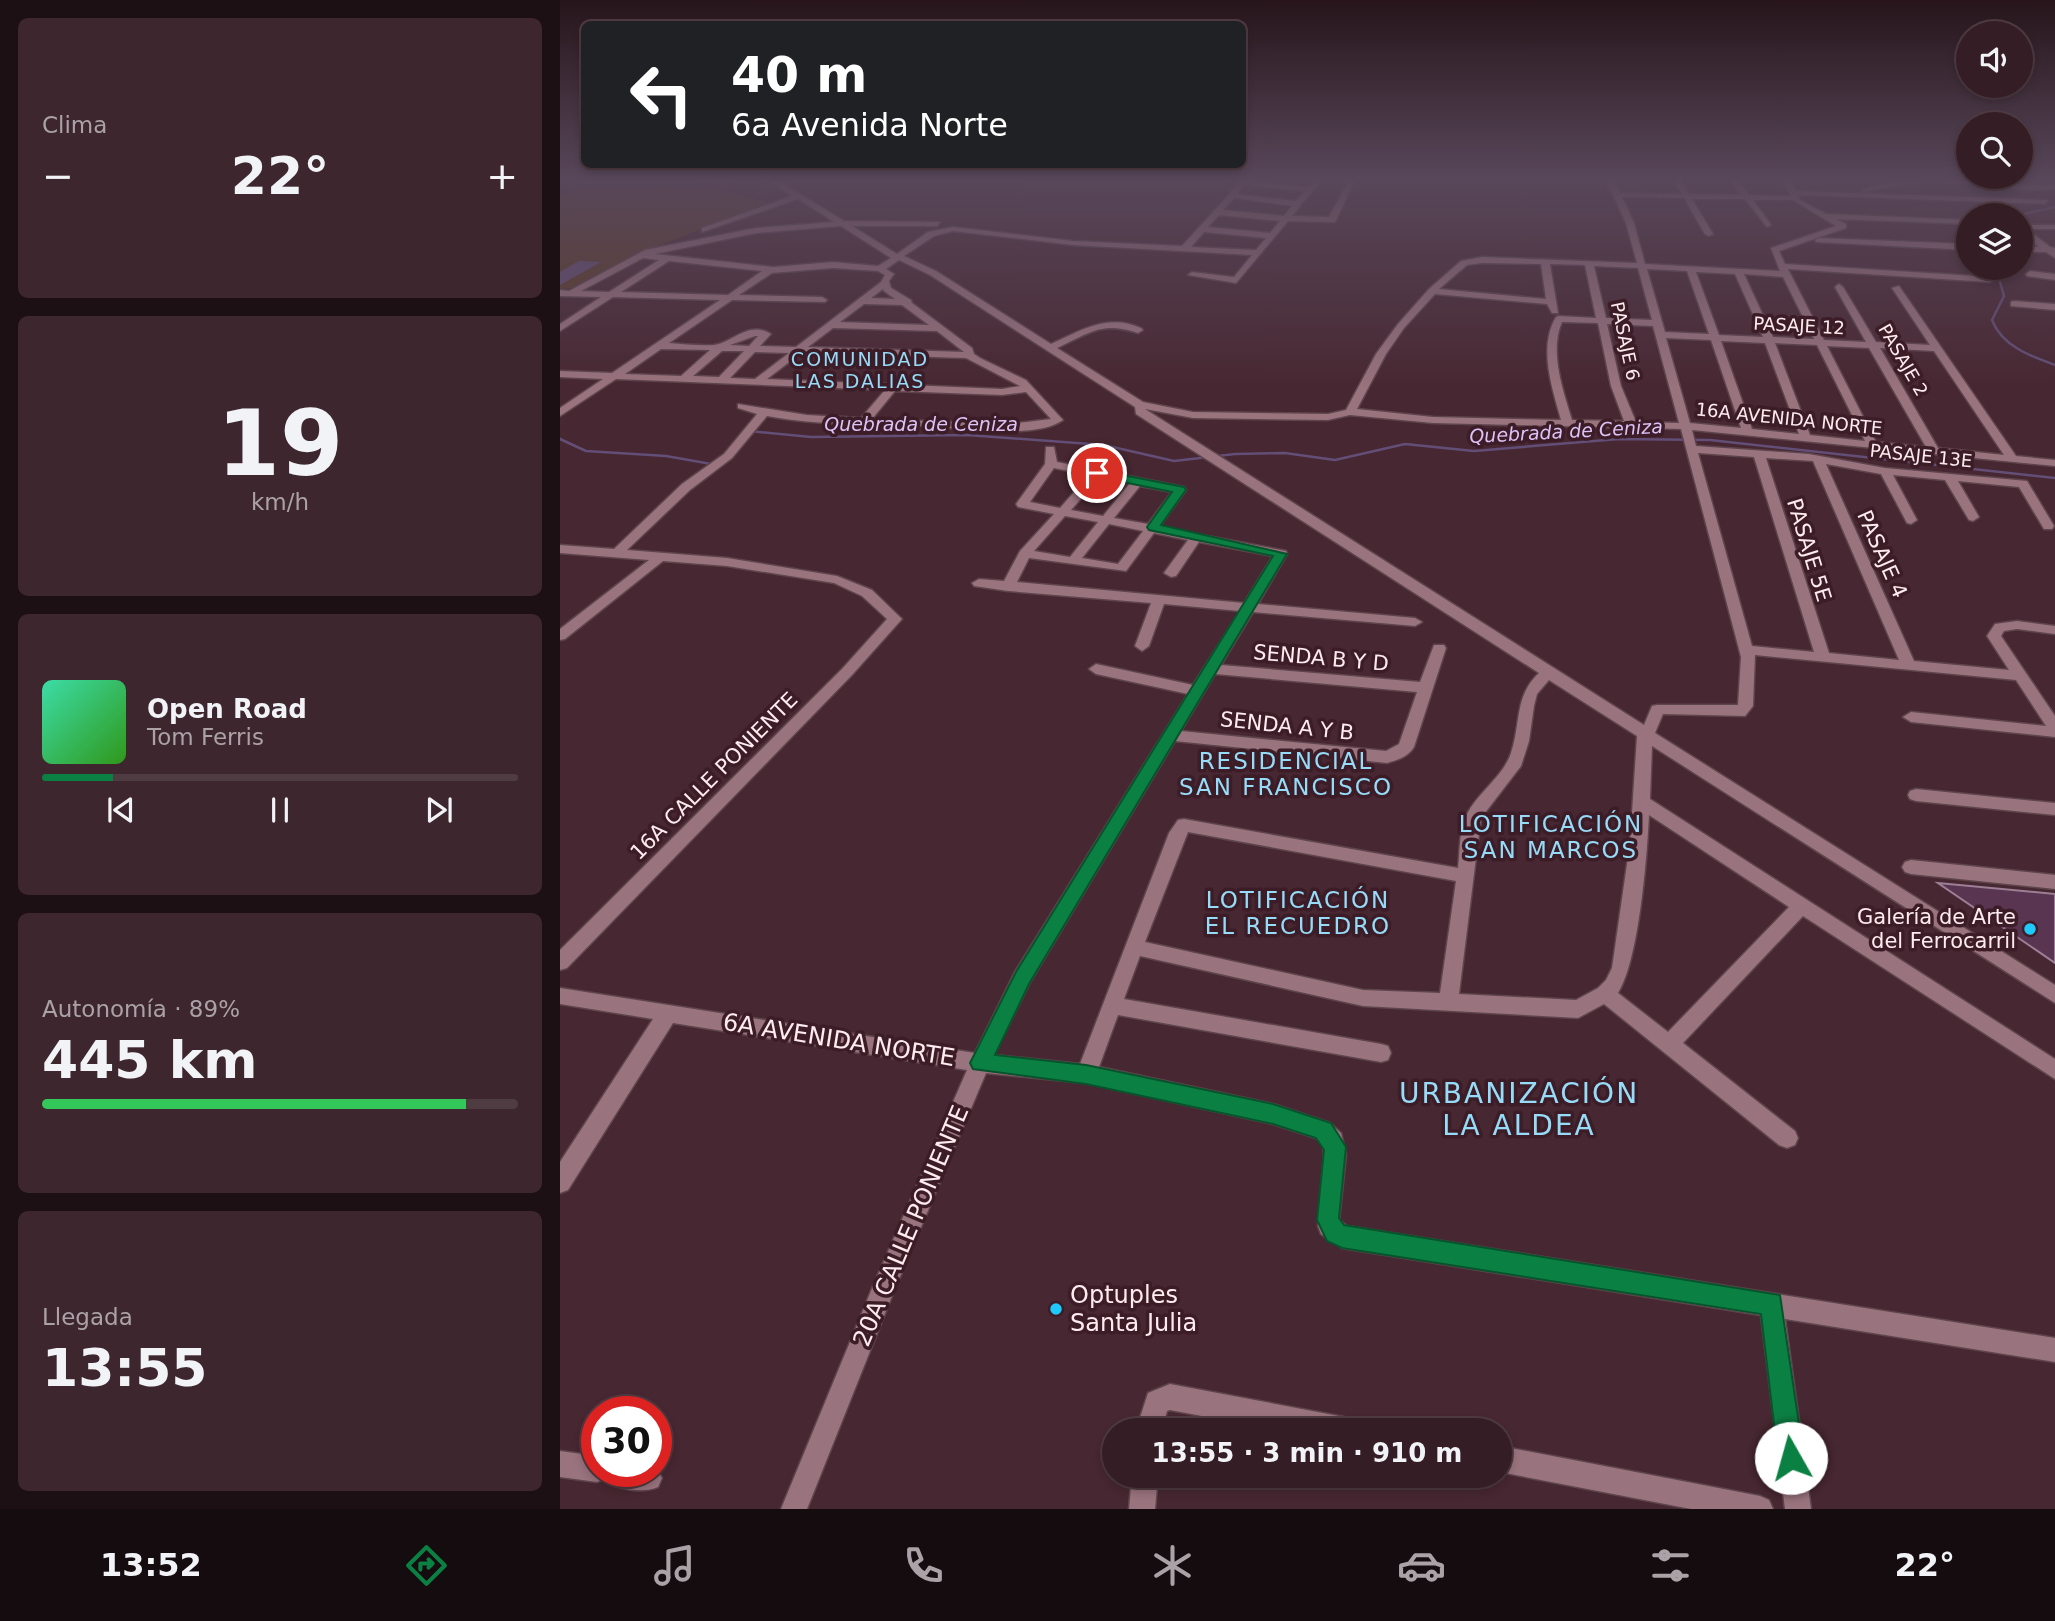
<!DOCTYPE html>
<html lang="es">
<meta charset="utf-8">
<style>
body{margin:0;font-family:"DejaVu Sans",sans-serif;background:#3d262d;color:#f1f3f6;height:100vh;display:flex;flex-direction:column;font-size:26px;white-space:nowrap}
*{box-sizing:border-box;margin:0}
p{font-size:23px;color:#aaa2a7}
.icon{flex:none;width:38px;height:38px;fill:none;stroke:currentColor;stroke-width:2;stroke-linecap:round;stroke-linejoin:round}
.map{position:relative;flex:1;overflow:hidden}
.side{display:flex;flex-direction:column;gap:18px;padding:18px;background:#1d1014;width:560px}
.side>*{flex:none}
.banner{position:absolute;left:21px;top:21px;width:665px;height:147px;border-radius:10px;box-shadow:0 4px 10px #0003,0 0 0 2px #4f3b42;background:#202124;color:#fff;overflow:hidden}
.fabs{position:absolute;left:1396px;top:21px;display:grid;gap:14px}
.fabs a{display:grid;place-items:center;width:77px;height:77px;border-radius:50%;background:#351d25;box-shadow:0 4px 10px #0003,0 0 0 2px #4f3b42;font-size:35px}
.speed{position:absolute;left:21px;top:1396px;display:flex;gap:14px;font-size:35px;font-weight:700;text-align:center}
.speed>*{display:grid;place-content:center;width:91px;height:91px;border-radius:50%;background:#351d25;box-shadow:0 4px 10px #0003,0 0 0 2px #4f3b42;line-height:1}
.speed .limit{border:10px solid #d22;background:#fff;color:#111}
.pin{position:absolute;display:grid;place-items:center;width:60px;height:60px;color:#fff;margin:-30px;border:4px solid #fff;border-radius:50%;box-shadow:0 2px 7px #0007}
.me{position:absolute;width:77px;margin:-38px;rotate:353deg;stroke-linejoin:round;filter:drop-shadow(0 0 5px #0008)}
.turn{display:flex;align-items:center;gap:24px;height:147px;padding:0 35px;font-size:32px}
.turn .icon{width:91px;height:91px;stroke-width:2.5}
.turn b{display:block;font-size:49px;line-height:60px}
.big{font-size:52px;font-weight:800;line-height:1.1}
.side .tile{flex:1;display:flex;flex-direction:column;justify-content:center;gap:10px;min-width:0;padding:0 24px;border-radius:10px;background:#3d262d}
.side .dial{align-items:center;gap:0}
.dial b{font-size:91px;line-height:1}
.song{display:flex;align-items:center;gap:21px}
.cover{width:84px;height:84px;border-radius:10px;background:linear-gradient(135deg,hsl(160 70% 55%),hsl(110 70% 35%))}
.played{height:7px;border-radius:4px;background:linear-gradient(90deg,#0b8043 15%,#4f3b42 15%)}
.keys{display:flex;justify-content:space-around;direction:ltr}
.heat{display:flex;justify-content:space-between;align-items:center;font-size:38px;direction:ltr}
.charge{height:10px;border-radius:5px;background:linear-gradient(90deg,#34c759 89%,#4f3b42 0)}
.trip{position:absolute;left:542px;top:1418px;width:410px;height:70px;border-radius:35px;background:#351d25;box-shadow:0 4px 10px #0003,0 0 0 2px #4f3b42;font-weight:800;line-height:70px;text-align:center}
.menu{display:flex;height:112px;justify-content:space-around;align-items:center;background:#150c0f;color:#aaa2a7}
.menu .icon{width:49px;height:49px}
.menu .selected{color:#0b8043}
.menu b{font-size:32px;color:#f1f3f6}
main{display:flex;flex:1;min-height:0}
.map>svg:first-child{display:block}
.green{fill:#5a3b25}
.water{fill:#624e76}
.lines{fill:none;stroke-linecap:round;stroke-linejoin:round}
.stream{stroke:#624e76;stroke-width:2.5}
.building{fill:#593552;stroke:#9c7e95;stroke-width:2}
.minor-casing{stroke:#5e444c;stroke-width:3}
.minor{fill:#99737e;fill-rule:evenodd}
.route{fill:#0b8043;stroke:#07532c;stroke-width:2}
.poi-dot{fill:#1fc9fd;stroke:#3c1d27;stroke-width:2.5}
.labels{text-anchor:middle;stroke-width:7;stroke-linejoin:round;paint-order:stroke}
.far-street-label{font-size:18px;fill:#fdebef;stroke:#3c1d27}
.far-neighbourhood-label{font-size:19px;letter-spacing:2px;fill:#96dbf8;stroke:#3c1d27}
.far-water-label{font-size:19px;font-style:italic;fill:#dcc2f7;stroke:#3c1d27}
.street-label{font-size:21px;fill:#fdebef;stroke:#3c1d27}
.poi-label{font-size:21px;fill:#fdebef;stroke:#3c1d27;text-anchor:end}
.neighbourhood-label{font-size:23px;letter-spacing:2px;fill:#96dbf8;stroke:#3c1d27}
.near-street-label{font-size:24px;fill:#fdebef;stroke:#3c1d27}
.near-poi-label{font-size:24px;fill:#fdebef;stroke:#3c1d27;text-anchor:start}
.near-neighbourhood-label{font-size:28px;letter-spacing:2px;fill:#96dbf8;stroke:#3c1d27}
</style>
<main>
<section class="side">
<div class="tile"><p>Clima</p>
<div class="heat"><a>−</a><b class="big">22°</b><a>+</a></div>
</div>
<div class="tile dial"><b>19</b><p>km/h</p></div>
<div class="tile">
<div class="song"><i class="cover"></i><div><b>Open Road</b><p>Tom Ferris</p></div></div>
<div class="played"></div>
<div class="keys"><svg class="icon" aria-label="previous" viewBox="0 0 24 24"><path d="M18 5L8 12l10 7zM5 5v14"/></svg><svg class="icon" aria-label="pause" viewBox="0 0 24 24"><path d="M8 5v14M16 5v14"/></svg><svg class="icon" aria-label="next" viewBox="0 0 24 24"><path d="M6 5l10 7-10 7zM19 5v14"/></svg></div>
</div>
<div class="tile"><p>Autonomía · 89%</p><b class="big">445 km</b><div class="charge"></div></div>
<div class="tile"><p>Llegada</p><b class="big">13:55</b></div>
</section>
<div class="map">
<svg width="1495" height="1509" viewBox="0 0 1495 1509">
<rect width="100%" height="100%" fill="#472731"/>
<path class="green" d="M39 180 162 191 210 203 71 256 16 288 0 289V198Z"/>
<path class="water" d="M19 261 41 262 0 285V272Z"/>
<g class="lines">
<path class="stream" d="M1459 215 1495 207
M1445 268 1438 275 1444 296 1432 320C1442 346 1470 356 1495 365
M189 431 251 437 407 435 544 445 614 461 675 454 725 453 775 460 845 444 914 451 1059 439 1150 440 1495 478
M0 439 26 451 106 456 157 465"/>
</g>
<path class="building" d="M1378 883 1495 894V963Z"/>
<g class="lines">
<g class="minor-casing">
<path id="minor" d="M0 178H5L0 181Z
M126 178H159L172 181 168 183Z
M205 178H214L284 221 380 222 377 226H292L337 254 368 232 393 227 513 241 622 246 684 178H692L689 181 748 187 755 178H763L732 216 769 217 788 182 763 178H796L775 222 728 221 676 283 628 275 632 272 674 277 692 255 513 245 393 231 374 236 344 256 376 271 491 344C521 330 548 313 581 328L583 330 578 333C541 321 530 333 497 348L583 402 633 412 768 414 786 410 816 354 838 324 869 289 901 261 922 257 1077 263 1066 223 1045 178H1053L1060 193 1122 194 1112 178H1120L1129 194 1181 195 1169 178H1177L1189 195 1231 196 1222 178H1230L1236 191 1488 200 1485 204 1238 195 1240 200 1266 214 1409 220V224L1276 219 1286 224V228L1219 251 1225 264 1432 277V281L1429 282 1228 269 1264 340 1306 342 1275 287 1279 284 1283 287 1316 342 1370 345 1332 288 1339 286 1456 456 1495 460V466L1132 430 1136 446 1249 454 1325 468 1467 481 1494 526 1492 529H1484L1459 487 1398 481 1419 517 1413 521 1409 520 1385 480 1333 475 1357 520 1351 524 1347 523 1321 474 1266 464 1354 661 1449 670 1427 636 1435 624 1457 621 1495 626V634L1457 629 1444 631 1441 636 1495 716V737L1351 722 1343 717 1351 712 1486 726 1456 680 1195 655 1193 706 1185 716 1103 714 1095 733 1495 985V1003L1092 746 1090 799 1495 1059V1079L1243 916 1123 1043 1235 1131 1238 1138 1235 1145 1227 1148 1219 1145 1044 1004 1018 1018 803 1006 580 956 564 999 821 1044 828 1046 831 1053 828 1060 821 1062 558 1015 539 1067 713 1104 770 1123 781 1133 786 1154 779 1220 787 1226 1495 1338V1362L1225 1319 1251 1509H1225L1201 1315 782 1248 761 1234 758 1226 764 1154 763 1145 756 1138 713 1124 526 1083 426 1073 332 1296 247 1509H221L313 1286 407 1070 113 1023 8 1190 0 1193V1162L93 1019 0 1004V988L415 1053 455 972 628 694 536 674 529 669 536 664 633 685 680 611 604 604 589 646 582 651 575 646 591 603 448 591 414 586 412 583 419 579 444 581 460 551 494 514 458 507 456 504 485 464 486 447H494L497 462 624 487 626 490 599 527 726 551 727 554 698 604 855 618 862 622 855 626 693 612 661 665 860 682 874 645H884L886 648 854 747C848 757 837 760 827 763L615 741 469 984 434 1055 520 1064 609 833 618 820 624 819 898 868C900 851 899 829 907 814 918 792 943 777 951 753 961 724 954 696 979 673L576 414 575 407 370 275 339 260 326 269 334 274 329 281 331 288 351 300 352 303 412 348 414 354 420 358 466 380 503 420C476 440 399 428 364 426 312 424 259 426 207 416L172 458 130 490 67 550 167 558 277 576 312 590 342 619 292 675 7 968 0 970V950L282 669 327 619 302 596 274 583 167 566 103 561 5 639 0 640V629L89 560 0 553V545L54 549 122 484 164 454 197 414 178 408V404L247 415 301 418 325 390 56 379 0 416V408L43 379 0 377V371L52 373 160 300 53 297 0 331V324L41 297 0 296V290L9 291 85 250 196 228 274 222 238 199 142 232V228L232 196ZM685 185 745 191 736 201 677 194ZM1062 197 1124 198 1145 234 1149 236 1153 234 1132 199H1185L1207 227 1211 225 1193 200H1233L1276 226 1211 248 1220 271 1085 264 1074 223ZM674 198 732 206 724 216 663 210ZM659 215 720 221 710 233 648 227ZM281 226 331 258 318 266 273 262 213 267 95 254 196 233ZM644 232 706 238 696 250 631 247ZM83 258 99 260 49 292 21 291ZM109 261 202 271 168 295 61 292ZM922 263 981 264 986 299 879 289 907 265ZM990 264 1025 265 1036 318 999 316 996 317C978 347 992 388 1001 420L873 417 797 409 826 354 844 328 875 294 987 304 992 313H998ZM1034 266 1078 268 1092 320 1046 318ZM273 268 318 271 325 275 321 282 236 347 200 346 211 334C189 320 172 343 154 345 139 346 123 344 109 343L172 300 265 302 267 300 262 297 179 295 212 273ZM1087 269 1127 271 1149 334 1105 332ZM1136 272 1175 274 1203 337 1159 335ZM1184 274 1223 277 1254 339 1213 337ZM323 289 324 291 335 299 311 298ZM304 304 342 305 369 325 280 322ZM1002 322 1038 323 1051 386 1064 421 1012 420C1003 391 989 351 1002 322ZM1047 324 1093 326 1119 423 1076 422 1061 386ZM273 328 377 331 404 352 248 347ZM195 336H198L189 346 170 345ZM1106 338 1151 340 1181 428 1130 423ZM1161 341 1205 343 1239 434 1192 429ZM1215 343 1257 345 1305 441 1250 435ZM1267 346 1309 348 1366 447 1316 442ZM1320 348 1374 351 1444 455 1378 448ZM101 349 150 350 121 376 65 374ZM162 351H184L159 377 133 376ZM195 352 229 353 195 379 170 378ZM241 353 406 358 460 386 442 389 207 379ZM335 391 442 395 466 392 491 419 449 424 312 419ZM585 409 633 418 768 420 790 415 873 423 1121 429 1181 657 1178 705H1097L1092 706 1084 725ZM1138 453 1194 457 1254 652 1192 646ZM1206 458 1253 461 1339 660 1269 653ZM494 468 529 475 500 508 470 502ZM540 477 570 483 543 516 511 510ZM580 486 612 492 588 524 554 518ZM505 516 538 522 510 557 474 551ZM549 524 583 531 558 564 522 558ZM594 533 628 540 604 573 611 577 616 576 639 542 713 556 684 603 457 582 469 558 566 571ZM655 674 857 692 839 744 826 751 621 731ZM989 680 1077 736 1070 843 1052 968 1046 980 1038 988 1016 1000 899 994 921 818 961 766 969 741 974 706 977 694ZM1089 815 1229 907 1108 1032 1058 993C1079 960 1087 857 1089 815ZM628 832 896 881 880 993 803 990 585 942Z
M1356 178C1403 178 1448 186 1495 185V189L1466 190 1369 180 1306 191 1302 189Z
M1461 225H1495V229H1467L1490 247 1495 248V258L1486 252H1461V246L1479 247 1461 233Z
M1259 238 1409 244V250L1256 242 1255 240Z
M1470 271 1495 274V280L1467 276 1466 274Z
M1454 301 1495 304V310L1451 306V302Z
M1356 789 1495 803V815L1356 801 1350 799 1348 795 1350 791Z
M1351 860 1495 875V889L1351 874 1345 872 1342 867 1345 862Z
M610 1384 784 1417 793 1421 797 1430H716L610 1410 607 1411 602 1430H576L588 1393Z
M940 1446 1200 1496 1209 1500 1213 1509H1131L940 1472Z
M0 1451 37 1456V1472H96V1468L102 1478 98 1487C83 1494 56 1489 42 1480L37 1482 0 1477Z
M572 1475H598L595 1509H569Z"/>
</g>
<use href="#minor" class="minor"/>
</g>
<linearGradient id="sky" x2="0" y2="1"><stop stop-color="#27151b"/><stop offset="0.46" stop-color="#58475a"/><stop offset="1" stop-color="#58475a" stop-opacity="0"/></linearGradient>
<rect width="1495" height="389" fill="url(#sky)"/>
<path class="route" d="M537 470 624 487 626 490 601 525 727 554 469 984 435 1055 526 1065 713 1104 771 1123 786 1147 779 1218 784 1225 1220 1295 1244 1458 1240 1467 1231 1471 1222 1467 1218 1458 1201 1314 782 1248 767 1241 757 1220 764 1150 756 1138 713 1124 526 1084 413 1069 410 1063 456 972 713 556 589 530 587 527 612 492 533 476V471Z"/>
<g class="poi-dot">
<circle cx="1470" cy="929" r="7"/>
<circle cx="496" cy="1309" r="7"/>
</g>
<g class="labels">
<g class="far-street-label">
<text transform="translate(1239 326) rotate(3)" y="6">PASAJE 12</text>
<text transform="translate(1065 341) rotate(78)" y="6">PASAJE 6</text>
<text transform="translate(1343 360) rotate(60)" y="6">PASAJE 2</text>
<text transform="translate(1229 419) rotate(6)" y="6">16A AVENIDA NORTE</text>
<text transform="translate(1361 456) rotate(6)" y="6">PASAJE 13E</text>
</g>
<g class="far-neighbourhood-label">
<text x="300" y="366">COMUNIDAD<tspan x="300" dy="22">LAS DALIAS</tspan></text>
</g>
<g class="far-water-label">
<text x="361" y="431">Quebrada de Ceniza</text>
<text transform="translate(1006 431) rotate(-3)" y="7">Quebrada de Ceniza</text>
</g>
<g class="street-label">
<text transform="translate(1249 550) rotate(73)" y="7">PASAJE 5E</text>
<text transform="translate(1322 554) rotate(66)" y="7">PASAJE 4</text>
<text transform="translate(761 658) rotate(5)" y="7">SENDA B Y D</text>
<text transform="translate(727 726) rotate(6)" y="7">SENDA A Y B</text>
<text transform="translate(154 776) rotate(-45)" y="7">16A CALLE PONIENTE</text>
</g>
<g class="poi-label">
<text x="1456" y="924">Galería de Arte<tspan x="1456" dy="24">del Ferrocarril</tspan></text>
</g>
<g class="neighbourhood-label">
<text x="726" y="769">RESIDENCIAL<tspan x="726" dy="26">SAN FRANCISCO</tspan></text>
<text x="991" y="832">LOTIFICACIÓN<tspan x="991" dy="26">SAN MARCOS</tspan></text>
<text x="738" y="908">LOTIFICACIÓN<tspan x="738" dy="26">EL RECUEDRO</tspan></text>
</g>
<g class="near-street-label">
<text transform="translate(279 1040) rotate(9)" y="8">6A AVENIDA NORTE</text>
<text transform="translate(351 1226) rotate(-67)" y="8">20A CALLE PONIENTE</text>
</g>
<g class="near-poi-label">
<text x="510" y="1303">Optuples<tspan x="510" dy="28">Santa Julia</tspan></text>
</g>
<g class="near-neighbourhood-label">
<text x="959" y="1103">URBANIZACIÓN<tspan x="959" dy="32">LA ALDEA</tspan></text>
</g>
</g>
</svg>
<div class="fabs">
<a><svg class="icon" aria-label="sound" viewBox="0 0 24 24"><path d="M4 9h4l5-4v14l-5-4H4zM17 9q2 3 0 6"/></svg></a>
<a><svg class="icon" aria-label="search" viewBox="0 0 24 24"><circle cx="10" cy="10" r="6"/><path d="M15 15l6 6"/></svg></a>
<a><svg class="icon" aria-label="layers" viewBox="0 0 24 24"><path d="M12 4l9 5-9 5-9-5zM3 14l9 5 9-5"/></svg></a>
</div>
<div class="speed"><div class="limit">30</div></div>
<div class="pin" style="left:537px;top:473px;background:#d93025"><svg class="icon" aria-label="arrive" viewBox="0 0 24 24"><path d="M6 21V4h12l-3 4 3 4H6"/></svg></div>
<svg class="me" style="left:1231px;top:1458px" viewBox="-20 -20 40 40"><circle r="19" fill="#fff"/><path d="M0-13L10 11 0 6-10 11z" fill="#0b8043"/></svg>
<div class="trip">13:55 · 3 min · 910 m</div>
<div class="banner">
<div class="turn"><svg class="icon" aria-label="left" viewBox="0 0 24 24"><path d="M17 20v-9H6M10 6l-5 5 5 5"/></svg><div><b>40 m</b>6a Avenida Norte</div></div>
</div>
</div>
</main>
<nav class="menu">
<b>13:52</b>
<svg class="icon selected" aria-label="directions" viewBox="0 0 24 24"><path d="M12 3l9 9-9 9-9-9zM9 14v-3h6M13 9l2 2-2 2"/></svg>
<svg class="icon" aria-label="music" viewBox="0 0 24 24"><path d="M9 18V5l10-2v13"/><circle cx="6" cy="18" r="3"/><circle cx="16" cy="16" r="3"/></svg>
<svg class="icon" aria-label="phone" viewBox="0 0 24 24"><path d="M5 4h4l2 5-3 2q2 4 5 5l2-3 5 2v4C11 20 4 13 5 4z"/></svg>
<svg class="icon" aria-label="climate" viewBox="0 0 24 24"><path d="M12 3v18M4 7l16 10M4 17L20 7"/></svg>
<svg class="icon" aria-label="car" viewBox="0 0 24 24"><path d="M5 17H2v-5l4-1 3-4h7l3 4 3 1v5h-3M9 17h6M6 11h13"/><circle cx="7" cy="17" r="2"/><circle cx="17" cy="17" r="2"/></svg>
<svg class="icon" aria-label="filters" viewBox="0 0 24 24"><path d="M4 7h16M4 17h16"/><circle cx="9" cy="7" r="2"/><circle cx="15" cy="17" r="2"/></svg>
<b>22°</b>
</nav>
